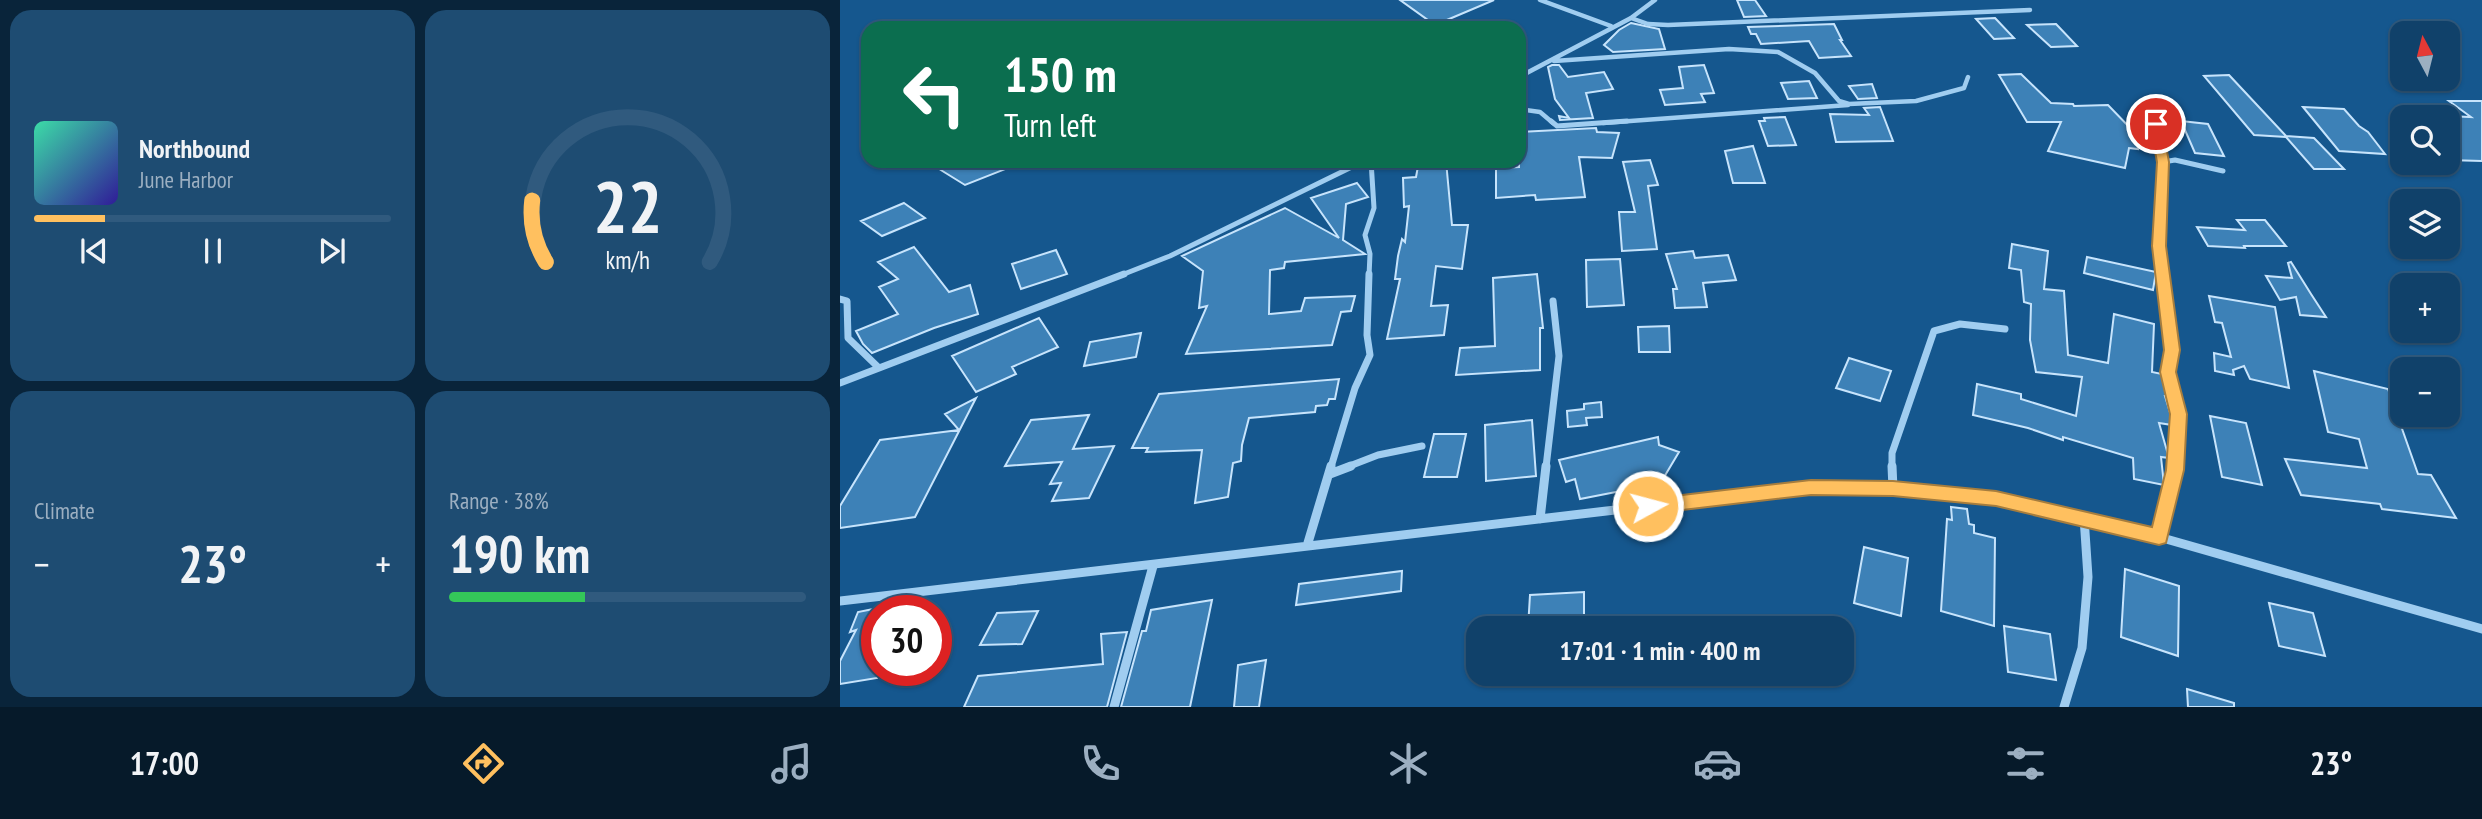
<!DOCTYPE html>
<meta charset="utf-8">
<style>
body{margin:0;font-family:"PT Sans Narrow",sans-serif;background:#1e4c72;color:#f1f3f6;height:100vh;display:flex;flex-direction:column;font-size:26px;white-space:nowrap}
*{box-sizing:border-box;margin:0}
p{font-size:23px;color:#9cafc1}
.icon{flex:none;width:38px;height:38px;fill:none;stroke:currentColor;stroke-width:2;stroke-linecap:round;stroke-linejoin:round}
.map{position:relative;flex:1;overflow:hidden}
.panel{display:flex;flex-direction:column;gap:10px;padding:10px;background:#09243a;width:840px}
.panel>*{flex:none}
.hud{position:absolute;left:21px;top:21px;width:665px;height:147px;border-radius:21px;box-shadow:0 2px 5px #0004,0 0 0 2px #305a7e;background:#0b6e4f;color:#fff;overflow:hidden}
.needle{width:46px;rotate:353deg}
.buttons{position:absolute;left:1550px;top:21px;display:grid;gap:14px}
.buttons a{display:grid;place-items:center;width:70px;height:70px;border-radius:14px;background:#10416a;box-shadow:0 2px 5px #0004,0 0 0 2px #305a7e;font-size:35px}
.speed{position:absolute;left:21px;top:595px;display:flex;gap:14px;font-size:35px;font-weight:700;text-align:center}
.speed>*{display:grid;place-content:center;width:91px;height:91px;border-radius:50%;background:#10416a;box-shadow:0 2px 5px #0004,0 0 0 2px #305a7e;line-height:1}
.speed .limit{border:10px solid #d22;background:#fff;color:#111}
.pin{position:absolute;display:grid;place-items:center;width:60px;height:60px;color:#fff;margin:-30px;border:4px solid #fff;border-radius:50%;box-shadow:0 2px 7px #0007}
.me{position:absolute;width:77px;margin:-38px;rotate:83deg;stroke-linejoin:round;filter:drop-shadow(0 0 5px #0008)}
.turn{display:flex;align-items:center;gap:24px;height:147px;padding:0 28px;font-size:32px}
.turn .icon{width:91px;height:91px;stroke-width:2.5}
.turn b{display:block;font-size:49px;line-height:60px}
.big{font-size:52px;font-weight:800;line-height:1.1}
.panel .tile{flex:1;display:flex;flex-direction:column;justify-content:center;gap:10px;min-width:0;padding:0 24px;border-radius:21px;background:#1e4c72}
.panel .dial{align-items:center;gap:0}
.dial svg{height:182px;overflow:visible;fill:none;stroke:#305a7e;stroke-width:7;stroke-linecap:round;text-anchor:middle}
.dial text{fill:#f1f3f6;stroke:none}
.song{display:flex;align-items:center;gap:21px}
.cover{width:84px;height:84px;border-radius:10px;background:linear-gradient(135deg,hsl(160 70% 55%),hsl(250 70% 35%))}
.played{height:7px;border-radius:4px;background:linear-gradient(90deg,#ffc05f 20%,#305a7e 20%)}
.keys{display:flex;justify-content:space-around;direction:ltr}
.heat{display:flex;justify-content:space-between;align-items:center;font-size:38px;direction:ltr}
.charge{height:10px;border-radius:5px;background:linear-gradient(90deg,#34c759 38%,#305a7e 0)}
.panel .tiles{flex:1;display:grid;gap:10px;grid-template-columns:repeat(2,1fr)}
.trip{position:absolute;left:626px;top:616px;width:388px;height:70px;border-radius:21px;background:#10416a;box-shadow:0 2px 5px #0004,0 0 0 2px #305a7e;font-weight:800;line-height:70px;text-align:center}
.tabs{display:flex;height:112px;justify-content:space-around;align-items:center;background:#061a2a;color:#9cafc1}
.tabs .icon{width:49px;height:49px}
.tabs .on{color:#ffc05f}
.tabs b{font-size:32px;color:#f1f3f6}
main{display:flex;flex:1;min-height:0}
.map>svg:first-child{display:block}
.building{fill:#3d81b7;stroke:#c7e4fc;stroke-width:2}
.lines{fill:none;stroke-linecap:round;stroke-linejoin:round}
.minor-far3{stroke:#a0cdf0;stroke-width:4.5}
.minor-far2{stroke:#a0cdf0;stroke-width:5}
.minor-far1{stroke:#a0cdf0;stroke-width:7}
.minor{stroke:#a0cdf0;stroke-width:9}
.route{fill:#ffc05f;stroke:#a67d3e;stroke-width:2}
</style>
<main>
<section class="panel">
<div class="tiles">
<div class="tile">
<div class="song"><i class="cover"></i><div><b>Northbound</b><p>June Harbor</p></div></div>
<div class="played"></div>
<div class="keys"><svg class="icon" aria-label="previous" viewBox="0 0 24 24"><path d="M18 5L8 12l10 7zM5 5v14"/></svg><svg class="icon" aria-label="pause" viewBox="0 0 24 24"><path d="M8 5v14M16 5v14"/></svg><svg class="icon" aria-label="next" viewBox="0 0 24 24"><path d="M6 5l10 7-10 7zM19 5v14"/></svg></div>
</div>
<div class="tile dial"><svg viewBox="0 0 100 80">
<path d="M14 69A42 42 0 1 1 86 69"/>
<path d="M14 69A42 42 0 0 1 8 42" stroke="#ffc05f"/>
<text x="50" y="56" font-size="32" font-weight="700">22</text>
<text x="50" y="72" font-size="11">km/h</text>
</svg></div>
<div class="tile"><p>Climate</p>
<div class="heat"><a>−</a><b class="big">23°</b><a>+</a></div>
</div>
<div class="tile"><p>Range · 38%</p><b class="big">190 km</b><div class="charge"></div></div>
</div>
</section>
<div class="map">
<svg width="1642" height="707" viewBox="0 0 1642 707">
<rect width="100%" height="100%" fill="#15578e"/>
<path class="building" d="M560 0H654L595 25Z
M897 0H915L926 16 904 17Z
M1155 18 1174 38 1154 39 1136 19Z
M791 23 819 29 825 49 773 52 764 45 779 30Z
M994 24 1002 40H1000L1011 56 979 58 969 41 921 44 916 34H911L908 27Z
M1216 24 1237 46 1211 47 1187 25Z
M712 65H719L728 77 764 72 773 89 746 93 753 118 720 120 719 116 729 118 715 99 708 67Z
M864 65 874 93 861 94 865 102 825 105 820 90 843 88 839 67Z
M1181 74 1211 103 1233 104 1234 106 1268 105 1296 134 1298 149 1289 148 1285 168 1208 151 1221 122H1187L1159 75Z
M1389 75 1446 136 1474 138 1504 169H1474L1446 137 1414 135 1364 76Z
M969 81 977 98 948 99 941 83Z
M1032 84 1037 98 1018 99 1009 86Z
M1609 101H1642V161L1608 160V116L1631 117Z
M1040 107 1053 141 996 142 990 114 1029 115 1024 108Z
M1463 107 1504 109 1519 126 1528 132 1545 154 1499 151Z
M945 117 956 145 928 146 919 121H925L924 118Z
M1341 121 1368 124 1384 156 1355 153Z
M756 128 757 132 779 133 772 158 739 157 745 197 696 200 695 195 656 198V168L679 167V132Z
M913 146 925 183H893L885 151Z
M810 160 818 185 808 186 817 249 782 251 779 212H795L783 162Z
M111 161H183V162L125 185 96 167Z
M579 161H606L612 225H628L622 269 596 266 591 306 608 305 604 335 547 339 560 279H555L558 256 562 239 565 242 569 206 564 207 563 178 576 177Z
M517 183 528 197 506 204 503 240 525 254 445 262 444 268 430 270 429 314 461 311 465 298 515 296 511 311 501 312 492 345 346 354 367 306 359 308 363 271 342 256 445 208 499 238 471 198Z
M64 203 85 218 42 236 21 221Z
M1397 220H1425L1446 246H1404L1405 248 1368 246 1357 227 1405 230Z
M1172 244 1208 251 1204 289 1224 291 1228 355 1268 363 1274 314 1314 324 1312 372 1322 374 1328 396H1325L1332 419V425L1319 423 1329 458 1321 457 1324 485 1294 479 1293 458 1223 437V440L1188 428 1133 415 1137 384 1181 394V399L1236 416 1242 377 1196 372 1190 340 1191 304 1184 302 1181 270 1169 268Z
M74 247 109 292 130 285 138 314 94 328 32 353 23 344 16 331 58 314 39 287 58 279 38 262Z
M216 250 227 274 181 289 172 264Z
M853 251 855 258 888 255 896 280 863 283 867 307 835 308 833 289H837L826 254Z
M1247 257 1316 272 1313 290 1244 273Z
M780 259 784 305 747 307 746 260Z
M1451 262 1471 294 1486 317 1460 315 1456 297 1440 300 1426 276 1452 278 1448 263Z
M697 274 703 328H700V370L616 375 620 348 655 346 653 278Z
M1369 296 1435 307 1449 388 1410 379 1404 366 1393 370 1394 375 1375 371 1374 353 1391 357 1382 323 1375 322Z
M199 318 218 347 172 367 176 374 136 392 112 356Z
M829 326 830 352H799L798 327Z
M301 333 296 357 244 366 250 342Z
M1009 358 1051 371 1040 401 996 388Z
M1474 371 1548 389 1578 474 1591 475 1616 518 1542 509 1540 504 1461 495 1445 459 1527 468 1519 439 1488 432Z
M499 379 495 399H489L487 405 476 406 475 412 409 418 402 445 401 461 393 463 388 497 355 503 362 450 306 452 308 448H292L319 394Z
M136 398 75 517 0 528V506L40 440 119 430 105 414Z
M761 402 762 417 746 418 747 425 728 427 727 411 744 409V404Z
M249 415 233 449 274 446 249 498 212 501 221 483 210 484 222 462 165 466 191 420Z
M1370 416 1406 423 1422 485 1382 477Z
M692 420 696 476 646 481 645 425Z
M594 434H626L617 477H584Z
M818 437 819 445 839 452 811 499 786 490 740 499 735 479 726 482 719 460Z
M1111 507 1127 509 1129 524 1134 525V533L1155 538 1154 626 1101 611 1107 519 1112 520Z
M1024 547 1068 558 1061 616 1014 603Z
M1285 569 1339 586 1338 656 1281 637Z
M562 571 561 591 456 605 459 584Z
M744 592V628H688L690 595Z
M372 600 350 707H281L302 631H306L311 610Z
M1429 603 1473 613 1485 656 1439 646Z
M38 608 37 678 0 684V661L16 630 10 632 18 612Z
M198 611 182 644 140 645 157 613Z
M1164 626 1210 634 1216 680 1168 672Z
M287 632 267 707H124L138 676 263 664 261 634Z
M426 660 419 707H394L398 665Z
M1347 689 1394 703V707H1348Z"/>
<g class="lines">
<path class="minor-far3" d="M700 0 771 26
M791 18 808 24 828 25 1190 10
M714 61 889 49 938 52 975 73 999 101 1009 104 1076 101 1124 88 1128 77
M679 77 791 18 815 0
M679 109 700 112 713 123
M763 123 1008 105"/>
<path class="minor-far2" d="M711 121 717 126 787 121
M1316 124 1323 162 1319 246 1323 276
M1323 162 1335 160 1383 171
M279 276 330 256 524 161
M529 276 530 254 525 235 534 208 531 161"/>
<path class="minor-far1" d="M1322 274 1332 350 1328 372 1339 414 1335 467
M0 299 7 301 8 338 38 367
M0 383 284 274
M491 467 515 388 530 355 527 335 529 274
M507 467 538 455 582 446
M706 467 719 356 713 301
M1052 467V453L1094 331 1120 324 1165 329"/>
<path class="minor" d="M1052 466 1053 489
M490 474 511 466
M700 519 706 466
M1319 537 1335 466
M467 546 491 466
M0 601 971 487 1053 489 1156 498 1319 537 1642 629
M274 707 313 566
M1224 707 1242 648 1248 577 1244 517"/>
</g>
<path class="route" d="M1316 121 1322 124 1329 162 1326 246 1340 350 1336 372 1347 414 1344 470 1326 543 1319 545 1156 506 1053 496 971 495 808 514 801 512 799 506 801 501 808 499 971 480 1053 481 1156 491 1312 527 1326 470 1330 414 1320 372 1324 350 1312 246 1317 162 1310 124Z"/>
</svg>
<div class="buttons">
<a><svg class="needle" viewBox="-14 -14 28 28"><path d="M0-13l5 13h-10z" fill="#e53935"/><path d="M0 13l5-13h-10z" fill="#9cafc1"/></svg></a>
<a><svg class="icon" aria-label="search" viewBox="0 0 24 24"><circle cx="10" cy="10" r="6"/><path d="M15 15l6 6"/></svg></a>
<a><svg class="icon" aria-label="layers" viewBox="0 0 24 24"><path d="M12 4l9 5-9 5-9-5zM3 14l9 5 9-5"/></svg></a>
<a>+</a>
<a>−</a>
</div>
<div class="speed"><div class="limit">30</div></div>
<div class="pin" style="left:1316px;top:124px;background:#d93025"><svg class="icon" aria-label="arrive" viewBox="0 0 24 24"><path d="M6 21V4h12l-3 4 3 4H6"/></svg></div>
<svg class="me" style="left:808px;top:506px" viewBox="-20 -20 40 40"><circle r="17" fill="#ffc05f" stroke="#fff" stroke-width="3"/><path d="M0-11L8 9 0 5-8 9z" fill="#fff"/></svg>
<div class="trip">17:01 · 1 min · 400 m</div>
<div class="hud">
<div class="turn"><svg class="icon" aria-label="left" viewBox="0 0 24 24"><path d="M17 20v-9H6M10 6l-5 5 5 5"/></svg><div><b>150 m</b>Turn left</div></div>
</div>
</div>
</main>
<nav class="tabs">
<b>17:00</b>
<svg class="icon on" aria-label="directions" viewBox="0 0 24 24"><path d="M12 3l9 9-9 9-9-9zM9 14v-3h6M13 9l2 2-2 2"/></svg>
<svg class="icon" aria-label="music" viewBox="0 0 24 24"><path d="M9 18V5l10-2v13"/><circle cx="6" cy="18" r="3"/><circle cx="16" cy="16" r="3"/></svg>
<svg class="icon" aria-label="phone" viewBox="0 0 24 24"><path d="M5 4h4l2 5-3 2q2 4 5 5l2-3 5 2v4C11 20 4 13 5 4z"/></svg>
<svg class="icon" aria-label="climate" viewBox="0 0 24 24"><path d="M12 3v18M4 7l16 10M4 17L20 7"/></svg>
<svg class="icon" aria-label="car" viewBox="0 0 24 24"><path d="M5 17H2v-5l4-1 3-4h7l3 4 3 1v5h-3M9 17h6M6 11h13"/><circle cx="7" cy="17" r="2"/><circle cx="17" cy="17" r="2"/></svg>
<svg class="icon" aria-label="filters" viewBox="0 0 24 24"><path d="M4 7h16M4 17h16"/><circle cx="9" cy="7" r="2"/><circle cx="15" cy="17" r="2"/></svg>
<b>23°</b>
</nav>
